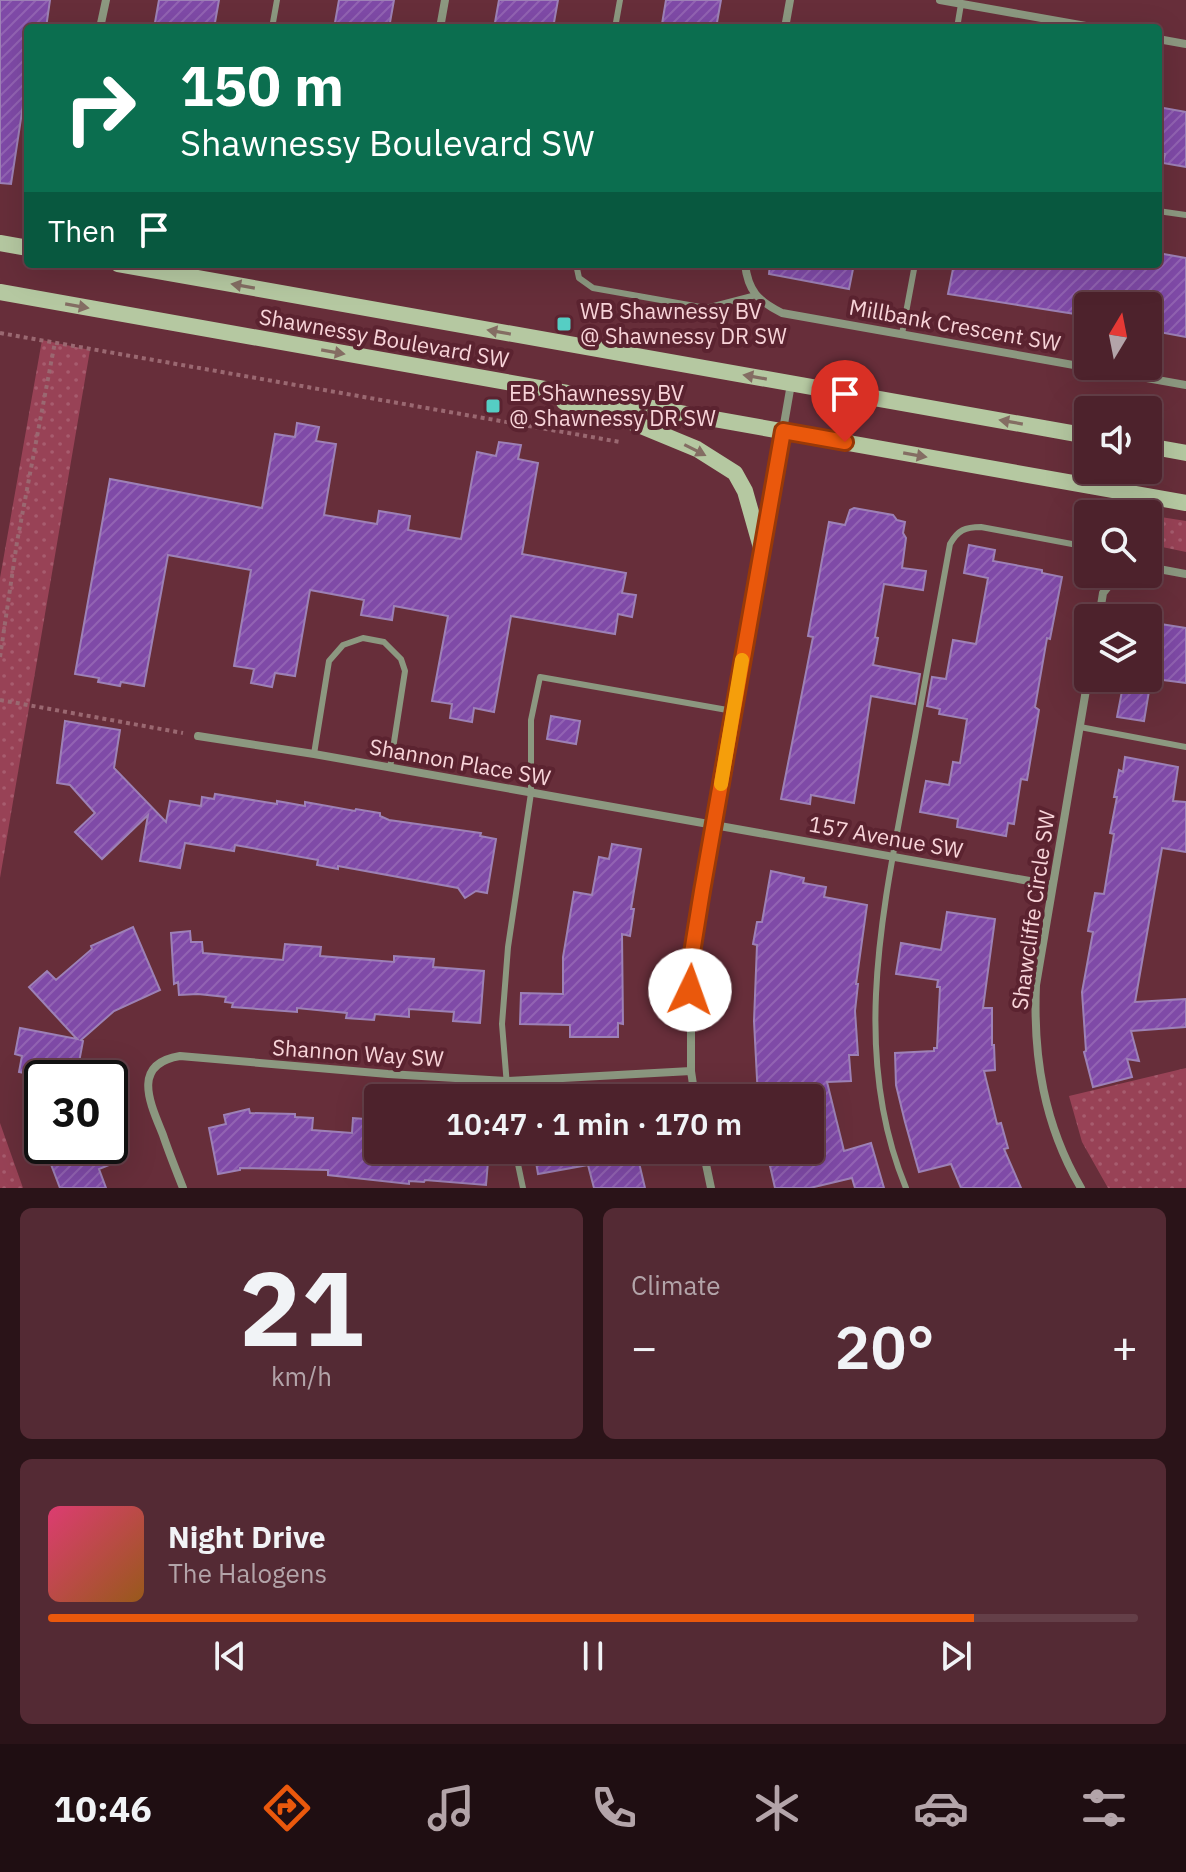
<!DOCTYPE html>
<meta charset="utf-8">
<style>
body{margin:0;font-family:"IBM Plex Sans",sans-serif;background:#542a34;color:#f1f3f6;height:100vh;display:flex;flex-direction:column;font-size:30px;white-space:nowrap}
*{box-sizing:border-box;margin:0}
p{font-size:26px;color:#b3a4a9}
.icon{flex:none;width:44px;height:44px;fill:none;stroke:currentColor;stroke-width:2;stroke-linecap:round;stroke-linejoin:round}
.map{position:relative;height:1188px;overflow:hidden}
.sheet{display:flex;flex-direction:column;gap:20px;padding:20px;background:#2a1318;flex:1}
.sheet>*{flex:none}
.guide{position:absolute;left:24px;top:24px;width:1138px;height:244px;border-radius:8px;box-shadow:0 8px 32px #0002,0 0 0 2px #643f48;background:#0b6e4f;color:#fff;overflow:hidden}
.needle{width:52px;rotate:10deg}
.controls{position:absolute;left:1074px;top:292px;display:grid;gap:16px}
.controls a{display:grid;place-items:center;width:88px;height:88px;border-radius:8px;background:#4d222c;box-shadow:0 8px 32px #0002,0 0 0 2px #643f48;font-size:40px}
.speed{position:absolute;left:24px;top:1060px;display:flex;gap:16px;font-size:40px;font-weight:700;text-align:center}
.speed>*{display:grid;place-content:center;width:104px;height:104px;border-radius:50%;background:#4d222c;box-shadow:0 8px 32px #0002,0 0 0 2px #643f48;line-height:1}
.speed .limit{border:4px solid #111;border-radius:12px;background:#fff;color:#111}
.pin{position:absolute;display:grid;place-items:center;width:68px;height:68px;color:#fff;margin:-82px -34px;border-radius:50% 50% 50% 0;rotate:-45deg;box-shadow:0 0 8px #0007}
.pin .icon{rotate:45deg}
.me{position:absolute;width:88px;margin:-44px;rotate:3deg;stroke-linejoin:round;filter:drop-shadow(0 0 6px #0008)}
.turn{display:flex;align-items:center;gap:28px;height:168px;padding:0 24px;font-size:36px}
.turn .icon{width:104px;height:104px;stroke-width:2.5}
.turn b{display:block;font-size:56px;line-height:68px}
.then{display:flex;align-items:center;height:76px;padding:0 24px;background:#0003;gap:16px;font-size:30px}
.big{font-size:60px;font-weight:600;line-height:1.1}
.sheet .card{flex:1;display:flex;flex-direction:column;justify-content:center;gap:12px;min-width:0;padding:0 28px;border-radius:12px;background:#542a34}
.sheet .dial{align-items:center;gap:0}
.dial b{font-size:104px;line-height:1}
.song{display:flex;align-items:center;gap:24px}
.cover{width:96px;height:96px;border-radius:12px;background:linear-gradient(135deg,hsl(340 70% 55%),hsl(30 70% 35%))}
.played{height:8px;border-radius:4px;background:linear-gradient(90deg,#ea580c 85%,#643f48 85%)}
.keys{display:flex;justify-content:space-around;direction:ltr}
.heat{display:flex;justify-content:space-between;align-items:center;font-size:44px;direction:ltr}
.sheet .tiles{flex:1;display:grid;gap:20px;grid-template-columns:1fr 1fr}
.card:last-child{grid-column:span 2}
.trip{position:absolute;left:364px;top:1084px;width:460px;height:80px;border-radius:8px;background:#4d222c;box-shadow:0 8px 32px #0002,0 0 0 2px #643f48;font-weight:600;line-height:80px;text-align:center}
.dock{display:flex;height:128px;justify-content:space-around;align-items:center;background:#1f0e12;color:#b3a4a9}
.dock .icon{width:56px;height:56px}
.dock .on{color:#ea580c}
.dock b{font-size:36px;color:#f1f3f6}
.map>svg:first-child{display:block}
.park{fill:url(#park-dots)}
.building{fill:url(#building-hatch);stroke:#9d81b6;stroke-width:2}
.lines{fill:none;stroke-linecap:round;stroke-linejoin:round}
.path{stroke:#9a6871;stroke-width:4;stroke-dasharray:4 4;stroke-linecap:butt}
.lane{stroke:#8c9880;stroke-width:6}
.street{stroke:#8c9880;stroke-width:8}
.secondary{stroke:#b5c8a1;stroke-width:16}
.oneway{fill:#846d63}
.route-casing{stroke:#983908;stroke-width:20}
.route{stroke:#ea580c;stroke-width:14}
.slow{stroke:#f59e0b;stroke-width:14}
.poi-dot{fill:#55cec4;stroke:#5b2330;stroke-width:3}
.labels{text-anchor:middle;stroke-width:8;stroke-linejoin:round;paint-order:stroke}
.poi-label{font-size:22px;fill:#f8d4d9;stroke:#5b2330;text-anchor:start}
.street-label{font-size:22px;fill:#f8d4d9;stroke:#5b2330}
</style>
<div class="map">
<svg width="1186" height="1188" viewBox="0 0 1186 1188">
<defs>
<pattern id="park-dots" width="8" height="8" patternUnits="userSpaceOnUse" patternTransform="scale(2)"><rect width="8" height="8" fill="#984256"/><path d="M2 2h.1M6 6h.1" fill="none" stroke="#a75c6e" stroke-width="1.8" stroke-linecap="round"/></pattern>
<pattern id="building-hatch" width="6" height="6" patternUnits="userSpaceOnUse" patternTransform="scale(2)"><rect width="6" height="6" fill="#7f4aa7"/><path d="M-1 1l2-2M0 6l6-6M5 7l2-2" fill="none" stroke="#9263b3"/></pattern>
</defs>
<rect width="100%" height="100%" fill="#672e3a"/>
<path class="park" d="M42 340 90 350 0 878V578Z
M1148 515 1186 521V552L1148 544Z
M1186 1068V1188H1108L1082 1142 1069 1096Z
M0 1123 23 1188H0Z"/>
<path class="building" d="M0 0H50L46 28H28V73L11 184 0 183Z
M159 0H219L214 28H154Z
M339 0H394L389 28H334Z
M499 0H558L553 28H494Z
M666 0H721L716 28H682L662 24Z
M1158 107 1186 112V167L1163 163 1165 154 1158 153Z
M1158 253 1186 258V337L1148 330V306H1088V316L948 294 954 264H1158Z
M770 264H854L849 289 769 274Z
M297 423 319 427 316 441 336 444 324 515 377 524 379 511 410 516 408 530 461 539 477 452 496 456 499 442 521 445 518 459 538 463 522 554 626 573 622 593 636 595 632 617 618 614 615 634 511 616 494 712 474 708 472 722 450 718 452 704 432 701 448 616 394 606 392 620 361 615 364 600 310 590 295 676 275 673 272 687 251 683 254 669 234 666 251 570 168 555 144 686 121 682 120 686 98 682 99 678 75 674 110 479 262 508 275 434 295 437Z
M854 508 893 515 897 520 905 522 903 533 906 538 902 568 926 571 923 590 884 584 875 637 878 638 873 665 920 674 915 704 871 696 854 803 811 795 810 804 781 799 813 637 808 636 829 522 845 525 850 510Z
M969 545 995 550 993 561 1042 570V573L1062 577 1050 639 1047 638 1035 707 1039 710 1027 780 1021 779 1014 824 1008 823 1006 836 957 827 958 819 920 812 926 781 949 785 953 762 960 763 967 719 939 714 940 709 927 706 932 677 946 679 953 640 976 644 988 578 964 573Z
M1148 622 1186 628V683L1148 678Z
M1123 686 1149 691 1144 721 1117 717Z
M551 716 580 721 576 744 547 739Z
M65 721 120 730 114 768 166 822 170 801 201 806 202 797 214 799 215 794 277 804V801L305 806V802L355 811 356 809 380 813V816L389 820 481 833 480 836 496 839 487 893 476 891 465 898 458 888 338 866V869L317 865 318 860 235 845 234 851 185 843 180 868 140 861 148 815 102 859 75 832 95 813 70 785 57 783Z
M1125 757 1178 767 1173 801 1186 802V852L1162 848 1135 1002 1186 999V1027L1131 1031 1139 1061 1127 1059 1132 1077 1093 1087 1084 1052 1086 1051 1082 992 1093 932 1088 931 1095 893 1104 894 1114 834 1110 833 1117 797H1114L1119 770 1123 772Z
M612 844 641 849 631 909H634L630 936 622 934 623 1024 618 1023V1037H570V1025L520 1024 521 993 563 994V957L574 892 592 895 599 857 609 859Z
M771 871 804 878 803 883 826 887 824 897 867 905 856 984H858L855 1011 858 1055H849L851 1081 827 1082 844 1151 871 1143 884 1188H855L852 1178 810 1188H775L770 1166 785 1162 782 1150H810V1098H758L754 1021 757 945 753 944 757 922H762Z
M947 912 995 919 983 1008H992V1045H994L995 1070 984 1071 997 1124 1001 1123 1008 1148 1004 1149 1021 1188H961L951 1164 919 1172 905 1122 896 1085 895 1053 934 1051V1048H937L940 987H937L938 980 896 974 901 943 941 950Z
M133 927 160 990 114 1011 81 1040 83 1041 76 1078H48L19 1072 22 1056 15 1054 20 1028 77 1039 29 987 47 971 56 980 92 949 91 946Z
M190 931 191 942H202L203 953 283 960 285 944 321 947 320 956 394 962V956L434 959 433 967 484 971 480 1023 453 1021 454 1012 409 1009V1017L375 1014 374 1020 346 1018 347 1013 297 1008V1012L232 1007 233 1003 225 1002 226 997 198 994 179 995 178 982 174 984 171 933Z
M249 1109 250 1113 295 1114V1117L313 1118 312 1130 352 1133 353 1118 378 1120V1150H489L486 1185 425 1180 424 1182 409 1181V1184L328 1175V1170L240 1168V1170L218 1174 209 1128 226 1124 224 1115Z
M44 1146H107L114 1163 99 1169 106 1188H60Z
M534 1150H636L645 1188H594L588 1165 538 1174Z"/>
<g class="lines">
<path class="path" d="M0 333 620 442
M0 657 17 542 55 342
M0 700 183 733"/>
<path class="lane" d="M272 28 277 0
M615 28 620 0
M957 28 961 4
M1158 211 1186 215
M576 264 579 278 593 288 706 308 756 295
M902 334 915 264
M1080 727 1186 747
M314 754 329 661 343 645 363 638 384 642 401 659 405 671 390 768
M508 1098 502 1024 508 947 531 793V720L540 677 733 711
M515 1150 523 1188
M906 1188C851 1056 882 913 907 779 922 701 936 623 950 544 958 530 965 527 981 527L1088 547"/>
<path class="street" d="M940 0 1097 28
M100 28 106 0
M440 28 445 0
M785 28 790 0
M1158 39 1186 44
M745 264C748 291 758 301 782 313L1186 385
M1148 567 1186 574
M1099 618 1103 593 1118 574
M198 736 314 754 1052 885
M695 1098 691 1071V959L791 384
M703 1150 711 1188
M183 1188C176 1170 169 1153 163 1135 151 1105 130 1064 180 1056L388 1074 506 1081 691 1071
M1081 1188C1044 1125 1033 1057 1036 985L1088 678"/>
<path class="secondary" d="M0 243 28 248
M118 264 1088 436
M0 292 1186 503
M564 402 634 423 697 449 735 473 745 491 762 551
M1148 446 1186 453"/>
</g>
<defs><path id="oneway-solid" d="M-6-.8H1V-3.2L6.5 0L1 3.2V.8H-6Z" transform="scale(2)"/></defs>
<g class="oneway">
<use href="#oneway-solid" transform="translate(243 286) rotate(-170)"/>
<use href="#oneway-solid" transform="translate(77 306) rotate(10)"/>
<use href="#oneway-solid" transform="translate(499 332) rotate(-170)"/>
<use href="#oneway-solid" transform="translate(333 352) rotate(10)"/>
<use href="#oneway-solid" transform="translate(755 377) rotate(-170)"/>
<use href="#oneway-solid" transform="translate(1011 422) rotate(-170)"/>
<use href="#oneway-solid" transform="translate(695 450) rotate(27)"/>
<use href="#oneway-solid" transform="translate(915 455) rotate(10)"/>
</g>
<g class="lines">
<g class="route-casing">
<path id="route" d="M690 990 691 959 702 891 783 431 845 442"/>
</g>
<use href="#route" class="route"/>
<path class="slow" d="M721 784 742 660"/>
</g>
<g class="poi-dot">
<rect x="556" y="316" width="16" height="16" rx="4"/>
<rect x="485" y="398" width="16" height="16" rx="4"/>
</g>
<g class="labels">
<g class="poi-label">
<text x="580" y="319">WB Shawnessy BV<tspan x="580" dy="25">@ Shawnessy DR SW</tspan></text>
<text x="509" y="401">EB Shawnessy BV<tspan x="509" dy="25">@ Shawnessy DR SW</tspan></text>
</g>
<g class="street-label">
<text transform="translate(955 325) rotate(10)" y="8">Millbank Crescent SW</text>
<text transform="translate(384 338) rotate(10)" y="8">Shawnessy Boulevard SW</text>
<text transform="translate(460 762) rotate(10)" y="8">Shannon Place SW</text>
<text transform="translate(886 837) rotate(10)" y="8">157 Avenue SW</text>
<text transform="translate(1033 910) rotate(-82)" y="8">Shawcliffe Circle SW</text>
<text transform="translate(358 1053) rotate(4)" y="8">Shannon Way SW</text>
</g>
</g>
</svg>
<div class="controls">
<a><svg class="needle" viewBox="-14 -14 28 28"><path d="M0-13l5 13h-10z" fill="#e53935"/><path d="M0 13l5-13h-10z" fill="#b3a4a9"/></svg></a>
<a><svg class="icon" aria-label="sound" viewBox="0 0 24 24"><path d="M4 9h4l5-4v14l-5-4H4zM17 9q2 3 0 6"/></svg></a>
<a><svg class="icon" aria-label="search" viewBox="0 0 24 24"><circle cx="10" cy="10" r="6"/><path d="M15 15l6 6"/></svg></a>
<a><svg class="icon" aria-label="layers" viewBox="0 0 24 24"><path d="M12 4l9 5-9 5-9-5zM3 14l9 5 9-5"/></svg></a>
</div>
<div class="speed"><div class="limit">30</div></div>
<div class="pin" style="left:845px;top:442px;background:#d93025"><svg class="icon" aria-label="arrive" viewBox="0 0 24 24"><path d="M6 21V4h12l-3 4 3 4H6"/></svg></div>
<svg class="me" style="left:690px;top:990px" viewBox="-20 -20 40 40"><circle r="19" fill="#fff"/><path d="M0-13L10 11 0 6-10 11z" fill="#ea580c"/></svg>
<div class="trip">10:47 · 1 min · 170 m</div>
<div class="guide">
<div class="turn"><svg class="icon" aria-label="right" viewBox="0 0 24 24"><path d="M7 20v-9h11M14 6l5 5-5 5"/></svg><div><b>150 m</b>Shawnessy Boulevard SW</div></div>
<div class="then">Then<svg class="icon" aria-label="arrive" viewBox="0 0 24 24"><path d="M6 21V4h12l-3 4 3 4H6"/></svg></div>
</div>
</div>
<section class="sheet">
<div class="tiles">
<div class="card dial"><b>21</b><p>km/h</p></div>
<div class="card"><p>Climate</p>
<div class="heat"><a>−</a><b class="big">20°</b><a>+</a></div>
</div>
<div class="card">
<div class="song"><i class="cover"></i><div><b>Night Drive</b><p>The Halogens</p></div></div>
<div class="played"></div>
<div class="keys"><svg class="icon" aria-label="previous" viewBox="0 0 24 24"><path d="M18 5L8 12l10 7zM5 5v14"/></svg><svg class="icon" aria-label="pause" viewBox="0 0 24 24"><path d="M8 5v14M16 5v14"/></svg><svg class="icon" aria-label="next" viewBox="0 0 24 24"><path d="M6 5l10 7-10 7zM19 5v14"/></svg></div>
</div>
</div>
</section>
<nav class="dock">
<b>10:46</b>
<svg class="icon on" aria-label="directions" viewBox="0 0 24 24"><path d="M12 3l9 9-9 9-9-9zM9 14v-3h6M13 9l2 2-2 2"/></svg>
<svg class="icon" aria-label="music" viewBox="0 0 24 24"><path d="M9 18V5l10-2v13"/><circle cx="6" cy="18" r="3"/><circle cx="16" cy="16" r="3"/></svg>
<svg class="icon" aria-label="phone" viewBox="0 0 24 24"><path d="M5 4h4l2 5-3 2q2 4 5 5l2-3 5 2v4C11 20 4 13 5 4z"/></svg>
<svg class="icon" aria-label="climate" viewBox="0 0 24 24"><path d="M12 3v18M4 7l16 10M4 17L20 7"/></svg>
<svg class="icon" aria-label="car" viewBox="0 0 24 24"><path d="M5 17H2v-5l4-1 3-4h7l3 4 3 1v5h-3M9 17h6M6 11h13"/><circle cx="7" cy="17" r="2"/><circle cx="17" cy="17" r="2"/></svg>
<svg class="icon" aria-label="filters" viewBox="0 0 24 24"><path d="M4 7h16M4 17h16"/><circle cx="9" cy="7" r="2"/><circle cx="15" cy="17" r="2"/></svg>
</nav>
